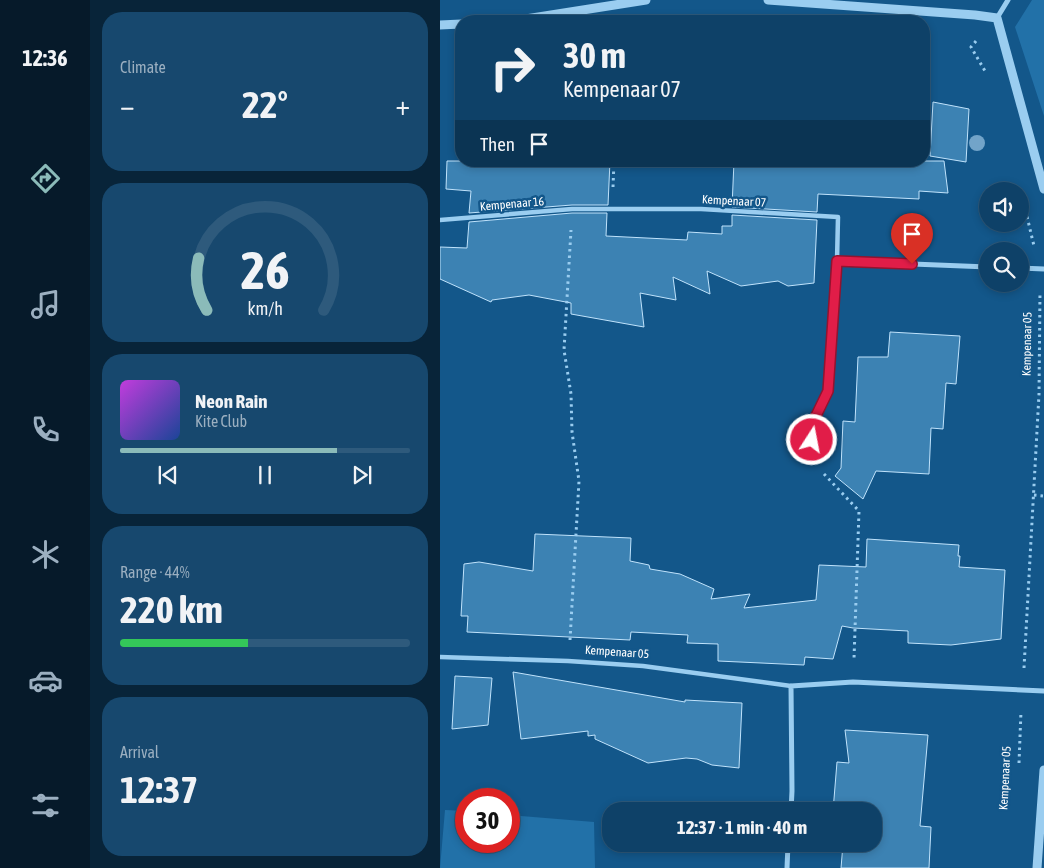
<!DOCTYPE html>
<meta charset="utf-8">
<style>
body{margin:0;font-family:"Asap Condensed",sans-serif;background:#17486e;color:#f1f3f6;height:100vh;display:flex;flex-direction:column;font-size:19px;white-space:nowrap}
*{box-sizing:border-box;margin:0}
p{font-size:16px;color:#9bafc0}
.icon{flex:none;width:28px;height:28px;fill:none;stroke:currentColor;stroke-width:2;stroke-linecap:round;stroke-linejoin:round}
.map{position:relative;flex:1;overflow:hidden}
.drawer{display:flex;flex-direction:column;gap:12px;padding:12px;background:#082439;width:350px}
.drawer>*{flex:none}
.hud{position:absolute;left:15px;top:15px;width:475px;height:152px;border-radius:20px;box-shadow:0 2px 8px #0003,0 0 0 1px #2e5a7c;background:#0e4168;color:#f1f3f6;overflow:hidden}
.buttons{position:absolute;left:539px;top:182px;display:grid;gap:10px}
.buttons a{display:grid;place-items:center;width:50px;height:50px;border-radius:50%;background:#0e4168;box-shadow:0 2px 8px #0003,0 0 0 1px #2e5a7c;font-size:25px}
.speed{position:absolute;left:15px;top:788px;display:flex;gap:10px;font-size:25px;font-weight:700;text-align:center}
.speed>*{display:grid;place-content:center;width:65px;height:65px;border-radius:50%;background:#0e4168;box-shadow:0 2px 8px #0003,0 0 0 1px #2e5a7c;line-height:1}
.speed .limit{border:8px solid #d22;background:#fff;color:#111}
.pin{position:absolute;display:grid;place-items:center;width:42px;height:42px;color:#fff;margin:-51px -21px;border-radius:50% 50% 50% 0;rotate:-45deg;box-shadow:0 0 5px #0007}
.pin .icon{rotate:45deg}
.me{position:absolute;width:55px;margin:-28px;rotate:11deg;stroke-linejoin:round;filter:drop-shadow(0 0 4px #0008)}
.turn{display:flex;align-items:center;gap:18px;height:105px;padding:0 25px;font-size:22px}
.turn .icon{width:65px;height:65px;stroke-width:2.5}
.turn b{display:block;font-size:35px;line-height:42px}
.then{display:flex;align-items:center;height:48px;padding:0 25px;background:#0003;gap:10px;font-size:19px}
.big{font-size:38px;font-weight:700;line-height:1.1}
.drawer .tile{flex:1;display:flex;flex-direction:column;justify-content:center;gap:8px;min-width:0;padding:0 18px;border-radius:20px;background:#17486e}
.drawer .dial{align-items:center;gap:0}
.dial svg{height:130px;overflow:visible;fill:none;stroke:#2e5a7c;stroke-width:7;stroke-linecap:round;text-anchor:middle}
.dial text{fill:#f1f3f6;stroke:none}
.song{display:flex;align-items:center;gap:15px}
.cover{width:60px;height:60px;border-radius:8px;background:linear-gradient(135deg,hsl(290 70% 55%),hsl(220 70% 35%))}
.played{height:5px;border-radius:2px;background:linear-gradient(90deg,#8bbbb9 75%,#2e5a7c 75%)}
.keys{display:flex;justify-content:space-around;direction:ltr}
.heat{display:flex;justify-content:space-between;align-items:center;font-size:28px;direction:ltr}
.charge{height:8px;border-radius:4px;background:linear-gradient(90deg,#34c759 44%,#2e5a7c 0)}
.trip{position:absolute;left:162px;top:802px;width:280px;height:50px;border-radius:20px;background:#0e4168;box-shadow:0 2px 8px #0003,0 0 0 1px #2e5a7c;font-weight:700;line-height:50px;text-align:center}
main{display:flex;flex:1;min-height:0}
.tabs{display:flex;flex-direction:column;width:90px;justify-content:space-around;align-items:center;background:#061a2a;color:#9bafc0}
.tabs .icon{width:35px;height:35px}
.tabs .selected{color:#8bbbb9}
.tabs b{font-size:22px;color:#f1f3f6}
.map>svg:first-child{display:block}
.green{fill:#2271a8}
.building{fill:#3c82b3;stroke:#c0e3fc}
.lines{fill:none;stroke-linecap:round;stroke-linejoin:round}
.path{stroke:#9acdf0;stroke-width:3;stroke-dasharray:2.5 4;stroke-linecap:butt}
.pedestrian{stroke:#9acdf0;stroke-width:4.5}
.minor{stroke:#9acdf0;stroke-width:5}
.tertiary{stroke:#9acdf0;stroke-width:9}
.tree{fill:#72a4c9}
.route-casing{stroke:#92132f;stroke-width:12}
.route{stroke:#e11d48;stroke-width:9}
.labels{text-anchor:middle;stroke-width:5;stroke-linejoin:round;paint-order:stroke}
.street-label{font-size:12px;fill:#fff;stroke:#13578a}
</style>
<main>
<nav class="tabs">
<b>12:36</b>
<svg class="icon selected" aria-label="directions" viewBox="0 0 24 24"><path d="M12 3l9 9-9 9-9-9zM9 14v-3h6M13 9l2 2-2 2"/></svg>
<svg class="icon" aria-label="music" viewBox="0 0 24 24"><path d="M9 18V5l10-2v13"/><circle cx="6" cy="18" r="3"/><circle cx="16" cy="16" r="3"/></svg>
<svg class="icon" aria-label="phone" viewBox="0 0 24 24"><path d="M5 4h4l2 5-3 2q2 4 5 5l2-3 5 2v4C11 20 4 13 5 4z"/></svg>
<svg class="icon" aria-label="climate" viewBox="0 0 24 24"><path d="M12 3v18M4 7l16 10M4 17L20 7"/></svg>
<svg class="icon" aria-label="car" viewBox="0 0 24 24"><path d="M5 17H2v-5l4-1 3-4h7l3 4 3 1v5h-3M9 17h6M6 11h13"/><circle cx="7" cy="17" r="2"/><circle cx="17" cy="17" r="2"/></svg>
<svg class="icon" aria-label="filters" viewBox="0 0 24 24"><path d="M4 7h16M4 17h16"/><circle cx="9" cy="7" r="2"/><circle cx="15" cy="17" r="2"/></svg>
</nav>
<section class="drawer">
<div class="tile"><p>Climate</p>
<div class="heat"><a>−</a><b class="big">22°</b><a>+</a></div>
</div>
<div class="tile dial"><svg viewBox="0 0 100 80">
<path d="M14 69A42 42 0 1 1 86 69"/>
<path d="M14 69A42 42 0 0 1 9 37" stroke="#8bbbb9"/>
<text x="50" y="56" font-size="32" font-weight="700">26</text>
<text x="50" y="72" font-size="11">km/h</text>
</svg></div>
<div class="tile">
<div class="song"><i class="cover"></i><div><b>Neon Rain</b><p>Kite Club</p></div></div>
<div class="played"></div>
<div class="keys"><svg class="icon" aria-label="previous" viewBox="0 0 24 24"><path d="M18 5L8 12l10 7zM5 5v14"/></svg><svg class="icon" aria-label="pause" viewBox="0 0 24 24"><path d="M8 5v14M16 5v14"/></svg><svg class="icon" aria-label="next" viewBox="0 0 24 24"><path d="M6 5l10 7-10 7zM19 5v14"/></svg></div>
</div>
<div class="tile"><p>Range · 44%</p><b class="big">220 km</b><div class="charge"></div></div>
<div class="tile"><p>Arrival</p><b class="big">12:37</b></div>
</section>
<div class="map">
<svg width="604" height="868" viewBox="0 0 604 868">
<rect width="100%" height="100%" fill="#13578a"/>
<path class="green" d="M592 0H604V116L575 27Z
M5 810 26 811V841H69V815L154 822 155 868H0Z"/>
<path class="building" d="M493 102 529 109 526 162 490 156Z
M7 161H170L168 205H132L29 213 31 191 6 189Z
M294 161H504L508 193 479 191V199L378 194 377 212 292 207Z
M132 213H167L166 236 247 240 248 232 282 234V226H292V215L377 220 374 283 348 286 338 281 301 286 267 271 270 294 233 277 236 300 200 293 204 327 131 314V303L89 295 52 300 51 302 0 279V247L27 248 29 222Z
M450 332 520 336 516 384 506 383 503 429 491 428 489 474 436 471 423 499 395 476 401 468 403 421 415 422 418 357H448Z
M95 534 191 538 190 561 209 565 210 569 240 574 274 589 271 599 310 594 304 608 376 600 379 565 426 567 427 539 519 545 518 556H520L519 567 565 570 561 639 511 645 468 643V631L413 628 402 626 393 659 365 657 364 665 278 661V644L247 643 248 635 191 632 190 640 27 632 28 616H21L24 564 39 562 93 571Z
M73 672 245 702V700L302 703 299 768 272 765 257 759 246 758 208 763 155 739V735L148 736V731L81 739Z
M15 676 52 678 48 725 12 729Z
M405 730 488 735 480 826 491 827 489 868H401L403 844H434V811H393L397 762 409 763Z"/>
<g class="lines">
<path class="path" d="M536 41 531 47 545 71
M173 187 174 161
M584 204 594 246
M384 474 419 511 414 659
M594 495 604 496
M130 640 139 481 132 432 131 394 124 350 131 230
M584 668 599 394 600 292
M579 763 581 711"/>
<path class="pedestrian" d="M0 220 132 209H261L398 217 397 261
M0 657 128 661 203 666 351 686"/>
<path class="minor" d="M557 18 568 0
M580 268 604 269
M370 459 374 420 388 391 397 261 548 267
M351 811 352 791 351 686 413 682 604 691
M347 868 348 844"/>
<path class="tertiary" d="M328 0 535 15 557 18 604 189
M73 21 206 0
M0 25 21 24
M597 868 604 770"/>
</g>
<circle class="tree" cx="537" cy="143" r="8"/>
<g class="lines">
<g class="route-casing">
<path id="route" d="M372 440 374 420 388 391 397 261 472 264"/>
</g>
<use href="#route" class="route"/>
</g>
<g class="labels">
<g class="street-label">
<text transform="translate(294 201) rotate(3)" y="4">Kempenaar 07</text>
<text transform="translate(72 204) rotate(-5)" y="4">Kempenaar 16</text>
<text transform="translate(587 344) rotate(-89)" y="4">Kempenaar 05</text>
<text transform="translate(177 652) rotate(4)" y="4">Kempenaar 05</text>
<text transform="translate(565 778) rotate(-87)" y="4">Kempenaar 05</text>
</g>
</g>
</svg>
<div class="buttons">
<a><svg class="icon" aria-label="sound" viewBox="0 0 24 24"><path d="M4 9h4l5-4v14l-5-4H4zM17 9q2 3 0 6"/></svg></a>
<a><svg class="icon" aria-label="search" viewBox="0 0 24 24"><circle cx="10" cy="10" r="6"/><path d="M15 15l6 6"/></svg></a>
</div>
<div class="speed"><div class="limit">30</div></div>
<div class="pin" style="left:472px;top:264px;background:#d93025"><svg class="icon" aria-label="arrive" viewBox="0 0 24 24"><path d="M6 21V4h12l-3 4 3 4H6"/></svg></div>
<svg class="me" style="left:372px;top:440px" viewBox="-20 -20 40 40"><circle r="17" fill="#e11d48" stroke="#fff" stroke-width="3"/><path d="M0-11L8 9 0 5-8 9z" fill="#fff"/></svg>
<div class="trip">12:37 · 1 min · 40 m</div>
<div class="hud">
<div class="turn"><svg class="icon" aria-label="right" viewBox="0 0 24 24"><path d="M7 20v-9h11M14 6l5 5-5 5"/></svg><div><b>30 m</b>Kempenaar 07</div></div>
<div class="then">Then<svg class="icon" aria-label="arrive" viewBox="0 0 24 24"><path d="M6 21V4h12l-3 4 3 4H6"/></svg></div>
</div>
</div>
</main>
